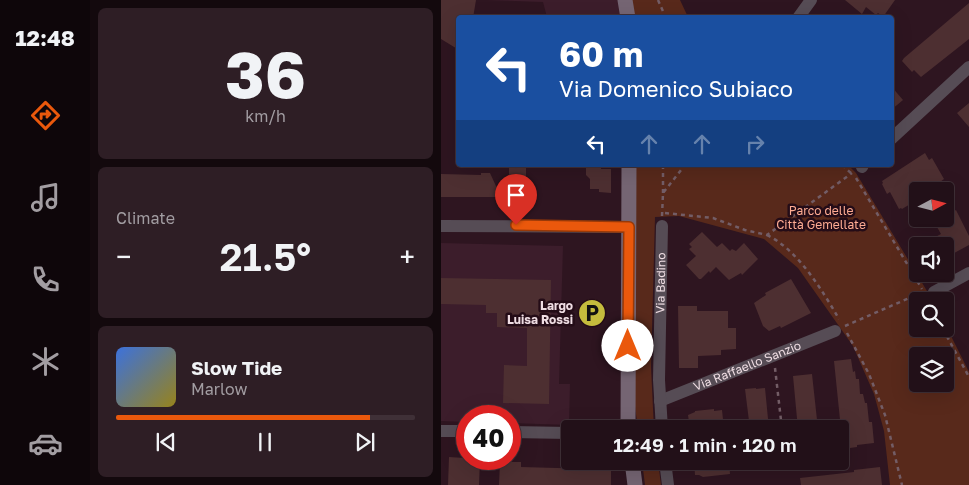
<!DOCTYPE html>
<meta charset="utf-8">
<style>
body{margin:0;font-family:"Golos Text",sans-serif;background:#2e1e25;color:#f1f3f6;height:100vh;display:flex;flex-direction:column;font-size:19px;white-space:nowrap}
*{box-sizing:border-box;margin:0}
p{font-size:16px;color:#a29da2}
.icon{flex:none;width:28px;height:28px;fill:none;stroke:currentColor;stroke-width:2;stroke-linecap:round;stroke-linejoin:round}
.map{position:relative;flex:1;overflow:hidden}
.side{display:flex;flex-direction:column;gap:8px;padding:8px;background:#13090d;width:351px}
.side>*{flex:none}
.hud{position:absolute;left:15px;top:15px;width:438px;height:152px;border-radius:5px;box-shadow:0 5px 20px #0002,0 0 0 1px #3f3037;background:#1a4fa0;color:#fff;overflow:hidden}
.needle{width:32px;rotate:83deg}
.tools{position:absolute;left:468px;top:182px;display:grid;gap:10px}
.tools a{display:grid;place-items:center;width:45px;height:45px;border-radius:5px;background:#221018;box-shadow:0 5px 20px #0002,0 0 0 1px #3f3037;font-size:25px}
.speed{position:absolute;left:15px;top:405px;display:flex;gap:10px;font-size:25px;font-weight:700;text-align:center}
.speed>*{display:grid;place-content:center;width:65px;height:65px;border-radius:50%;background:#221018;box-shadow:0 5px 20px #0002,0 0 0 1px #3f3037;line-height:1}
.speed .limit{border:8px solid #d22;background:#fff;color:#111}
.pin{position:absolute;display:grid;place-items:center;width:42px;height:42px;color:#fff;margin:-51px -21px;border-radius:50% 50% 50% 0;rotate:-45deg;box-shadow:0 0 5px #0007}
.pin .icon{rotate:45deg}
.me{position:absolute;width:55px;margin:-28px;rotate:0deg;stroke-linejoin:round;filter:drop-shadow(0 0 4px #0008)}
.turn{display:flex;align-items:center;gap:18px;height:105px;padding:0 20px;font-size:22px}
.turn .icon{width:65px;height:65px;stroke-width:2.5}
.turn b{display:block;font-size:35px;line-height:42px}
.lanes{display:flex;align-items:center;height:48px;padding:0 20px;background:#0003;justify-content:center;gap:25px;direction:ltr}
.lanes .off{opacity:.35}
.big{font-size:38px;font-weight:600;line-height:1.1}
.side .tile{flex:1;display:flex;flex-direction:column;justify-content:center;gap:8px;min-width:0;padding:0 18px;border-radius:8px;background:#2e1e25}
.side .dial{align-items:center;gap:0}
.dial b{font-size:65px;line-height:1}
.song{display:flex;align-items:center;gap:15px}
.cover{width:60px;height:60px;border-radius:8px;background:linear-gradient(135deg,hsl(220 70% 55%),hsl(50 70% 35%))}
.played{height:5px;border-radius:2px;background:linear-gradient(90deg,#ea580c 85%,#3f3037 85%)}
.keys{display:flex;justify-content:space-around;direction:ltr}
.heat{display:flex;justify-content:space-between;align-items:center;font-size:28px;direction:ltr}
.trip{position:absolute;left:120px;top:420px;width:288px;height:50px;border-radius:5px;background:#221018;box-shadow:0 5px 20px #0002,0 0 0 1px #3f3037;font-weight:600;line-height:50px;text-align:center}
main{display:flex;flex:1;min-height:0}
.tab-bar{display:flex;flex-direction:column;width:90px;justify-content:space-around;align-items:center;background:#0e060a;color:#a29da2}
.tab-bar .icon{width:35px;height:35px}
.tab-bar .on{color:#ea580c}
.tab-bar b{font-size:22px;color:#f1f3f6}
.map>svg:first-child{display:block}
.built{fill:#3c1d2b}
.green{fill:#58291b;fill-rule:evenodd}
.building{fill:#4d2f31}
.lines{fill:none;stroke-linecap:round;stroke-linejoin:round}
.path{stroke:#735d66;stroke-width:2.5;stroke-dasharray:4 4;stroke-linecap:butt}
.street{stroke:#564c55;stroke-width:12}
.secondary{stroke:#756573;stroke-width:15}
.route-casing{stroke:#983908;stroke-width:12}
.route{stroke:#ea580c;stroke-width:9}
.labels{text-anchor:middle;stroke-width:5;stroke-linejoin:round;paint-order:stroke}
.park-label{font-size:12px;fill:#ffac93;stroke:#240c17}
.street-label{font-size:12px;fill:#efdde3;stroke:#240c17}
.poi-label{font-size:12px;font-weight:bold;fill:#efdde3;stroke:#240c17;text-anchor:end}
</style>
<main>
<nav class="tab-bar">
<b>12:48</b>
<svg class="icon on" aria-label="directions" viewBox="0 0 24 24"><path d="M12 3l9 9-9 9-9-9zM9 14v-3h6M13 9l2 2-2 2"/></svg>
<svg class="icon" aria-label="music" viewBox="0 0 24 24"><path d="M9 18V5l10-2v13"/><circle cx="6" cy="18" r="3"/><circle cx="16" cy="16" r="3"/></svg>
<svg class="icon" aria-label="phone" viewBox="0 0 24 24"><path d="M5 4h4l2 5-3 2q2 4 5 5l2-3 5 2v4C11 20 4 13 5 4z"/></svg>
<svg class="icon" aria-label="climate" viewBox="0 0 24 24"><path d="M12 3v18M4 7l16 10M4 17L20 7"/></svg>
<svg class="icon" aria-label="car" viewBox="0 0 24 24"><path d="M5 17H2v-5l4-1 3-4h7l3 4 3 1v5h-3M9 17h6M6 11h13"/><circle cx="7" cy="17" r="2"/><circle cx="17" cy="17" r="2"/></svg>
</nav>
<section class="side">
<div class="tile dial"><b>36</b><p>km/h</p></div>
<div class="tile"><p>Climate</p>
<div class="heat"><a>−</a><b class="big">21.5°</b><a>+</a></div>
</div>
<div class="tile">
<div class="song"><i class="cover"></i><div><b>Slow Tide</b><p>Marlow</p></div></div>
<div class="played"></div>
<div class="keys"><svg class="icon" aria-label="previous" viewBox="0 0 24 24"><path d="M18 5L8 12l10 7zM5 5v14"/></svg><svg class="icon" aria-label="pause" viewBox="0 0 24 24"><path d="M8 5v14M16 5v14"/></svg><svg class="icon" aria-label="next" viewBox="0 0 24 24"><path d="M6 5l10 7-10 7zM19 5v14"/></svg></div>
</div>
</section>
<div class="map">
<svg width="528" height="485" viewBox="0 0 528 485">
<rect width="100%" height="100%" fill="#2e1520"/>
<path class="built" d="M44 0H177L181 17H106L102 2Z
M0 243 122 246 118 384H129L128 425 69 423V416H26V422L0 421Z"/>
<path class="green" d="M190 0H239L247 17H192Z
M194 165H407L415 173 492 301H476V329H504V324L528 372V485H449L443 431 433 394 412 346 357 268 323 239 238 216 214 217 210 367 213 429H197L193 399ZM476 356H504V384H476Z
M201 461H217L220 485H204Z"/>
<path class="building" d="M0 0H35L32 18H18V50L0 39Z
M404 0H454L442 17 437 13 435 15 425 7 421 14Z
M528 3V39L480 77 473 70 471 72 461 61 463 58Z
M450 86 462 100 450 110Z
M528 103V127L516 113Z
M484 153 488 160 491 158 503 179 499 182 500 184 489 191H476V200L461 209 460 208 458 209 449 192 446 194 441 184 442 183 441 181Z
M68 165H85V180H68Z
M145 166 160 167V169H170V193L158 192V189H149V179L145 175Z
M40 173H49L60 197H0V174L40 175Z
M515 210 528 236V245L504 258V246H477L500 234 496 227 499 225 497 220 504 219V216Z
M261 232 276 247 281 243 289 251 291 249 295 251 303 243 317 259 301 275 300 273 288 280 275 267 269 273 268 271 260 279H258L245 265 255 256 248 249 251 247 248 244Z
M0 278 110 280 108 404 62 403 63 365 86 366V328L56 327V313H45V305L0 304Z
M350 279 370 313 340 328 339 326 328 331 322 326 313 303 325 295 324 293Z
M237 306H256V311H287V328H295V349L280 350V355L257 356V368H238Z
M410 359 412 372 414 371 415 379H418L419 394H422L424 403H426L428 422H431L433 443 416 445V447L402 449 393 361Z
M371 374 377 429H357L352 376Z
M315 388V389L324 388 328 429H309L304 389Z
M273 409V411L281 410 283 429H249L247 415 254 412V411Z
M8 457 39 459 38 485H7Z
M253 461H288L289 474 262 477 258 475H254Z
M59 462H80V467L152 469V464L170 465V485H58Z
M439 467 441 485H360L359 478 413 472V470Z"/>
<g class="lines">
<path class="path" d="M217 0 225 18
M401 165 411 174
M415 178 481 289
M222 193V165
M224 213 272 218 304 230 326 235 411 173
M221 216 222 193 244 165
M326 235C357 250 381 290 398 319
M404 326 482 292
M502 329 528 377
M406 333 428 374 444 415 461 485
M334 368 341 429"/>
<g class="street">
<path d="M357 18 370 0"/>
<path d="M450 139 528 67"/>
<path d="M421 167 422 165"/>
<path d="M0 226 188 227"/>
<path d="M493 292 528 273"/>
<path id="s1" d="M219 401 394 331"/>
<path id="s2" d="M221 429 218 380 221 226"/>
<path d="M0 431H26"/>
<path d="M69 432 129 433"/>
<path d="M224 461 227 485"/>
</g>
<path class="secondary" d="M184 0 187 18
M187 429 188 165
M191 461 194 485"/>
</g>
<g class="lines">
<g class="route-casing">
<path id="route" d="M75 225 188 227 187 346"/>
</g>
<use href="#route" class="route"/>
</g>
<defs>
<g id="parking-disc" transform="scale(1.4375)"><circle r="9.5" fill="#c5bc3d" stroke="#240c17"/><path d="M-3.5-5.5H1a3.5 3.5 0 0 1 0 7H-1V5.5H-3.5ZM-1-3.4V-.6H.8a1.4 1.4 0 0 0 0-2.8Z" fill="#111"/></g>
</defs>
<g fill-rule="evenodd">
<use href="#parking-disc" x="151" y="313"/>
</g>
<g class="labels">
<g class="park-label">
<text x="380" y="215">Parco delle<tspan x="380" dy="14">Città Gemellate</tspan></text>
</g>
<g class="street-label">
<text dy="4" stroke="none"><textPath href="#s2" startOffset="146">Via Badino</textPath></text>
<text dy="4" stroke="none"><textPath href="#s1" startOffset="94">Via Raffaello Sanzio</textPath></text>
</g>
<g class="poi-label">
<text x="132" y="310">Largo<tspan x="132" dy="14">Luisa Rossi</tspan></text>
</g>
</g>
</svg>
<div class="tools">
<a><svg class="needle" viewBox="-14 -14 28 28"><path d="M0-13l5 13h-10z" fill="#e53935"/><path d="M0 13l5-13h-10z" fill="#a29da2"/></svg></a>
<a><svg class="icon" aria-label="sound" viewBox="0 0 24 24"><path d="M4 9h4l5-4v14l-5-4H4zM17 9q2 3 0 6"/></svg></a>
<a><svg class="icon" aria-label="search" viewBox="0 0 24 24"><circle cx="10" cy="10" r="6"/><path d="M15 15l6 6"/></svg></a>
<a><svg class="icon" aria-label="layers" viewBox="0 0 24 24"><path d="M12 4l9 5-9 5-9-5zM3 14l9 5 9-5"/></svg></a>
</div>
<div class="speed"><div class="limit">40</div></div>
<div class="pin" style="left:75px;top:225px;background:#d93025"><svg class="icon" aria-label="arrive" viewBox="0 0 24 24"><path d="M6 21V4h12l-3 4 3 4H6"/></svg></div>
<svg class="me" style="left:187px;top:346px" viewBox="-20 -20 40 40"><circle r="19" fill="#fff"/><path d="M0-13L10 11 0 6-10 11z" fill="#ea580c"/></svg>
<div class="trip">12:49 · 1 min · 120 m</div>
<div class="hud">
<div class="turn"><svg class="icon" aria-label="left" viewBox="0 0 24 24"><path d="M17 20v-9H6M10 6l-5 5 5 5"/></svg><div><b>60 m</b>Via Domenico Subiaco</div></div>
<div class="lanes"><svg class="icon" aria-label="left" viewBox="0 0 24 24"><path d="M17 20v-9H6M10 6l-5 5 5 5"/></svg><svg class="icon off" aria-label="ahead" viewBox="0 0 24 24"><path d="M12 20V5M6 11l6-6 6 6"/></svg><svg class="icon off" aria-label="ahead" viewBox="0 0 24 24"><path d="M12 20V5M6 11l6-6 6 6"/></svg><svg class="icon off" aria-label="right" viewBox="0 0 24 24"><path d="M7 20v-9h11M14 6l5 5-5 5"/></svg></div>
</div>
</div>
</main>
